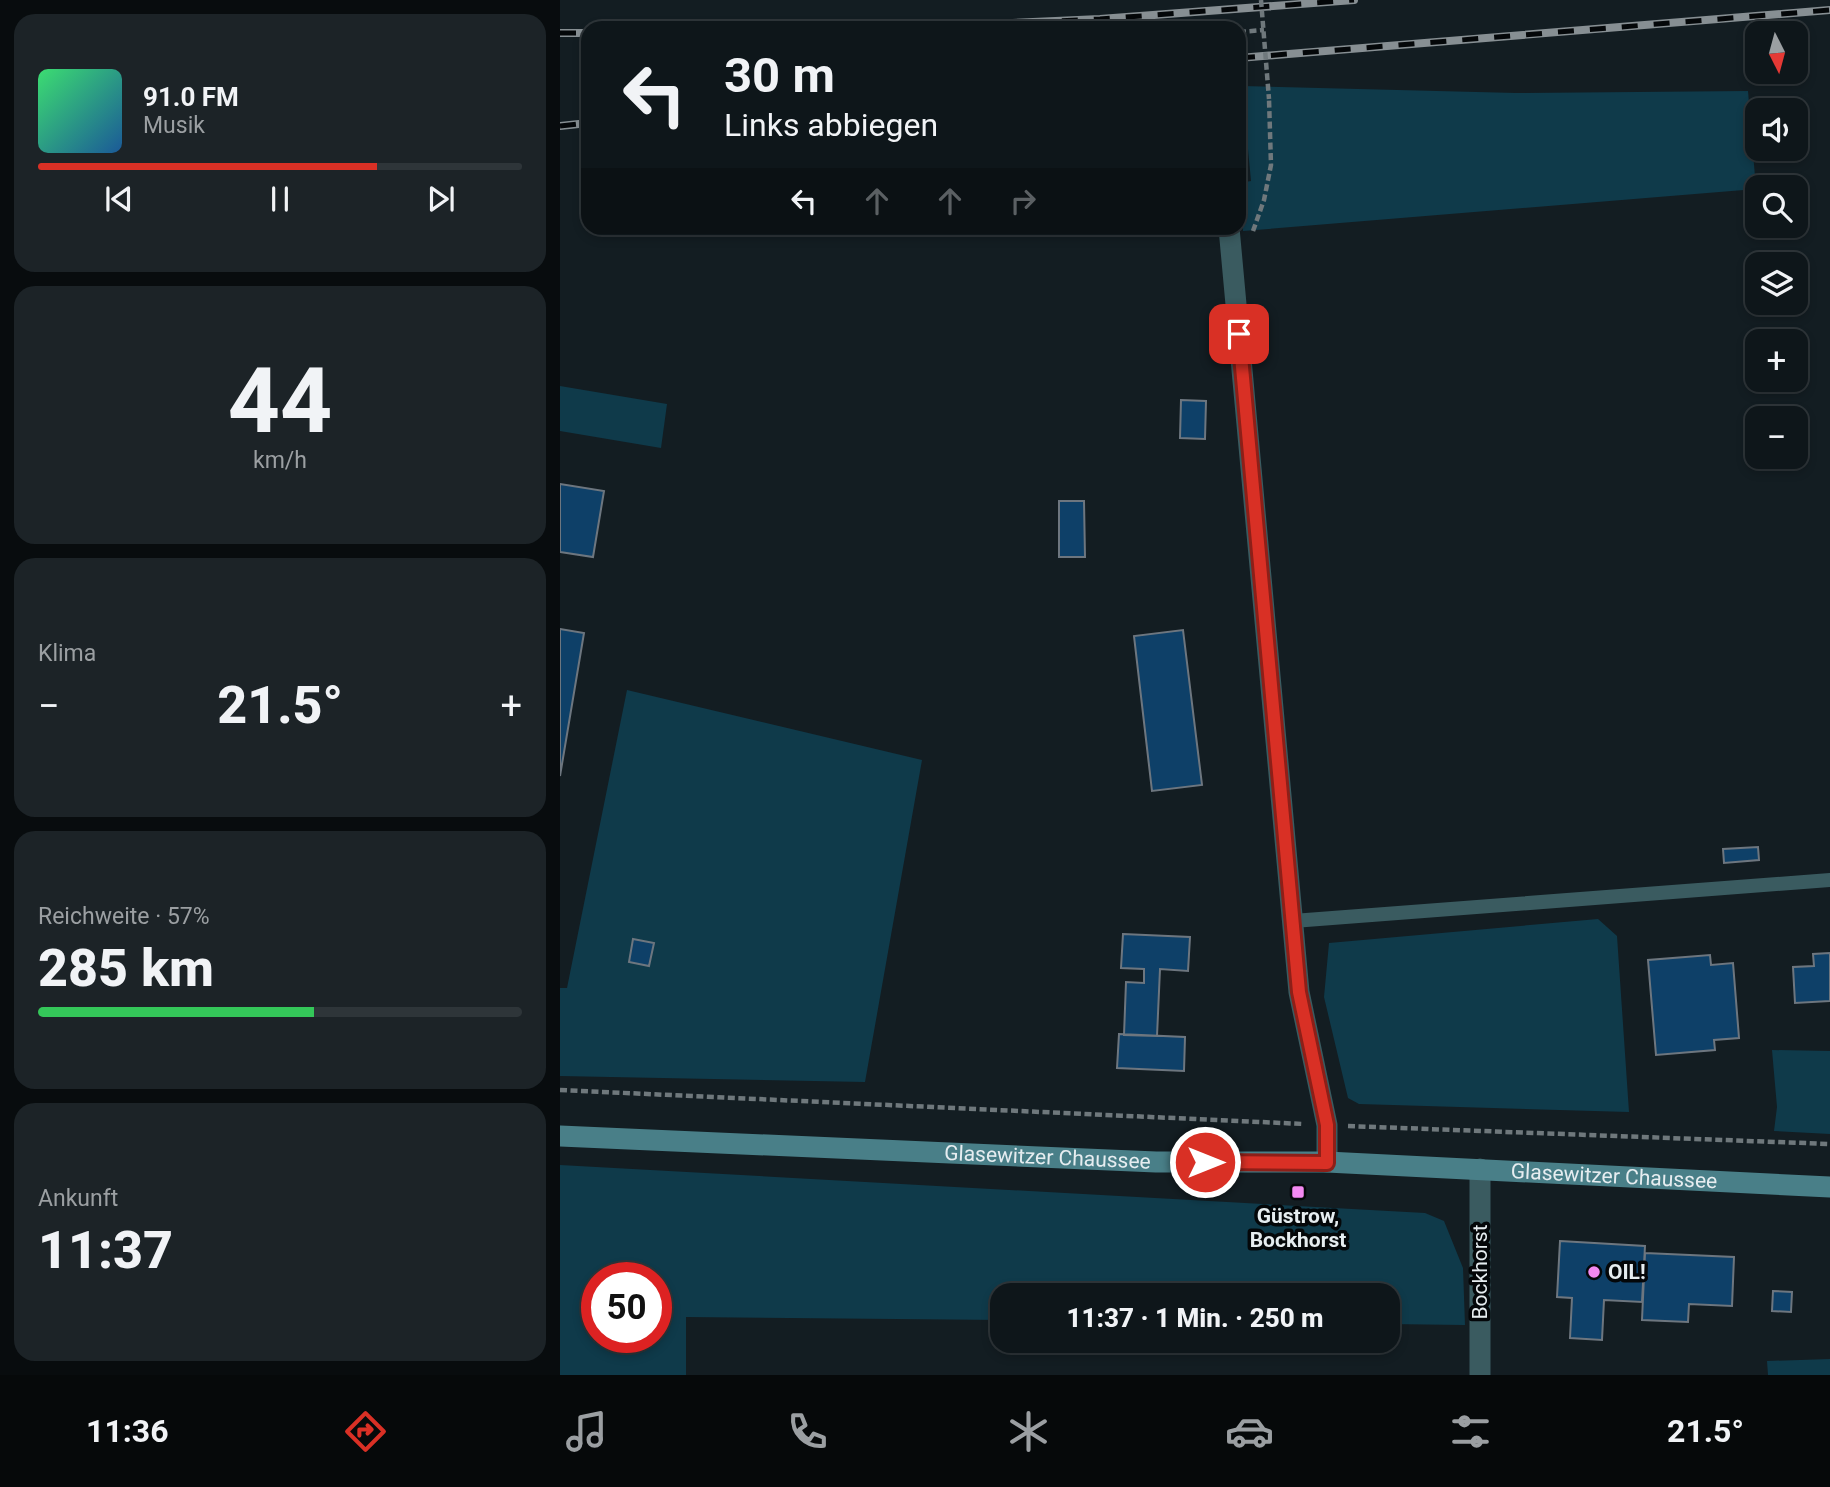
<!DOCTYPE html>
<html lang="de">
<meta charset="utf-8">
<style>
body{margin:0;font-family:Roboto,sans-serif;background:#1c2327;color:#f1f3f6;height:100vh;display:flex;flex-direction:column;font-size:26px;white-space:nowrap}
*{box-sizing:border-box;margin:0}
p{font-size:23px;color:#9b9fa2}
.icon{flex:none;width:38px;height:38px;fill:none;stroke:currentColor;stroke-width:2;stroke-linecap:round;stroke-linejoin:round}
.map{position:relative;flex:1;overflow:hidden}
.sheet{display:flex;flex-direction:column;gap:14px;padding:14px;background:#080c0e;width:560px}
.sheet>*{flex:none}
.top-card{position:absolute;left:21px;top:21px;width:665px;height:214px;border-radius:21px;box-shadow:0 4px 10px #0003,0 0 0 2px #2e3539;background:#0e161a;color:#f1f3f6;overflow:hidden}
.needle{width:46px;rotate:174deg}
.fabs{position:absolute;left:1185px;top:21px;display:grid;gap:14px}
.fabs a{display:grid;place-items:center;width:63px;height:63px;border-radius:14px;background:#0e161a;box-shadow:0 4px 10px #0003,0 0 0 2px #2e3539;font-size:35px}
.speed{position:absolute;left:21px;top:1262px;display:flex;gap:14px;font-size:35px;font-weight:700;text-align:center}
.speed>*{display:grid;place-content:center;width:91px;height:91px;border-radius:50%;background:#0e161a;box-shadow:0 4px 10px #0003,0 0 0 2px #2e3539;line-height:1}
.speed .limit{border:10px solid #d22;background:#fff;color:#111}
.pin{position:absolute;display:grid;place-items:center;width:60px;height:60px;color:#fff;margin:-30px;border-radius:14px;box-shadow:0 4px 10px #0006}
.me{position:absolute;width:77px;margin:-38px;rotate:90deg;stroke-linejoin:round;filter:drop-shadow(0 0 5px #0008)}
.turn{display:flex;align-items:center;gap:24px;height:147px;padding:0 28px;font-size:32px}
.turn .icon{width:91px;height:91px;stroke-width:2.5}
.turn b{display:block;font-size:49px;line-height:60px}
.lanes{display:flex;align-items:center;height:66px;padding:0 28px;background:#0003;justify-content:center;gap:35px;direction:ltr}
.lanes .off{opacity:.35}
.big{font-size:52px;font-weight:800;line-height:1.1}
.sheet .card{flex:1;display:flex;flex-direction:column;justify-content:center;gap:10px;min-width:0;padding:0 24px;border-radius:21px;background:#1c2327}
.sheet .dial{align-items:center;gap:0}
.dial b{font-size:91px;line-height:1}
.song{display:flex;align-items:center;gap:21px}
.cover{width:84px;height:84px;border-radius:10px;background:linear-gradient(135deg,hsl(140 70% 55%),hsl(210 70% 35%))}
.played{height:7px;border-radius:4px;background:linear-gradient(90deg,#d93025 70%,#2e3539 70%)}
.keys{display:flex;justify-content:space-around;direction:ltr}
.heat{display:flex;justify-content:space-between;align-items:center;font-size:38px;direction:ltr}
.charge{height:10px;border-radius:5px;background:linear-gradient(90deg,#34c759 57%,#2e3539 0)}
.trip{position:absolute;left:430px;top:1283px;width:410px;height:70px;border-radius:21px;background:#0e161a;box-shadow:0 4px 10px #0003,0 0 0 2px #2e3539;font-weight:800;line-height:70px;text-align:center}
.menu{display:flex;height:112px;justify-content:space-around;align-items:center;background:#06090a;color:#9b9fa2}
.menu .icon{width:49px;height:49px}
.menu .on{color:#d93025}
.menu b{font-size:32px;color:#f1f3f6}
main{display:flex;flex:1;min-height:0}
.map>svg:first-child{display:block}
.green{fill:#0f3a4a;fill-rule:evenodd}
.building{fill:#0e4068;stroke:#6d767f;stroke-width:2}
.lines{fill:none;stroke-linecap:round;stroke-linejoin:round}
.path{stroke:#6f787c;stroke-width:4.5;stroke-dasharray:7 3.5;stroke-linecap:butt}
.lane{stroke:#3a5b60;stroke-width:14}
.street{stroke:#3a5b60;stroke-width:21}
.secondary{stroke:#497f88;stroke-width:21}
.rail-casing{stroke:#878f93;stroke-width:8}
.rail{stroke:#040709;stroke-width:5;stroke-dasharray:16;stroke-linecap:butt}
.path-bridge{stroke:#6f787c;stroke-width:4.5;stroke-dasharray:7 3.5;stroke-linecap:butt}
.route-casing{stroke:#8d1f18;stroke-width:18}
.route{stroke:#d93025;stroke-width:12}
.poi-dot{fill:#f389f1;stroke:#040709;stroke-width:2.5}
.labels{text-anchor:middle;stroke-width:7;stroke-linejoin:round;paint-order:stroke}
.street-label{font-size:21px;fill:#e6edf0;stroke:#040709}
.poi-label{font-size:21px;font-weight:bold;fill:#e6edf0;stroke:#040709}
</style>
<main>
<section class="sheet">
<div class="card">
<div class="song"><i class="cover"></i><div><b>91.0 FM</b><p>Musik</p></div></div>
<div class="played"></div>
<div class="keys"><svg class="icon" aria-label="previous" viewBox="0 0 24 24"><path d="M18 5L8 12l10 7zM5 5v14"/></svg><svg class="icon" aria-label="pause" viewBox="0 0 24 24"><path d="M8 5v14M16 5v14"/></svg><svg class="icon" aria-label="next" viewBox="0 0 24 24"><path d="M6 5l10 7-10 7zM19 5v14"/></svg></div>
</div>
<div class="card dial"><b>44</b><p>km/h</p></div>
<div class="card"><p>Klima</p>
<div class="heat"><a>−</a><b class="big">21.5°</b><a>+</a></div>
</div>
<div class="card"><p>Reichweite · 57%</p><b class="big">285 km</b><div class="charge"></div></div>
<div class="card"><p>Ankunft</p><b class="big">11:37</b></div>
</section>
<div class="map">
<svg width="1270" height="1375" viewBox="0 0 1270 1375">
<rect width="100%" height="100%" fill="#131d22"/>
<path class="green" d="M682 86 956 93 1188 91 1196 189 683 231 679 183 691 181Z
M0 386 107 404 101 448 0 431Z
M67 690 362 760 305 1082 0 1076V988H7Z
M1038 919 1057 936 1069 1112 799 1104 788 1098 764 997 769 943Z
M1212 1050 1270 1051V1134L1214 1131 1217 1107Z
M0 1165 865 1213 884 1221 903 1268 905 1325 828 1324V1295H443V1320L126 1317V1375H0ZM37 1278H96V1337H37Z
M1270 1359V1375H1208L1207 1361Z"/>
<path class="building" d="M621 400 646 401 645 439 620 438Z
M0 484 44 491 33 557 0 552Z
M499 501H524L525 557H499Z
M0 629 24 633 0 776Z
M623 630 642 785 592 791 574 636Z
M1198 847 1199 860 1164 863 1163 849Z
M563 934 630 937 628 971 600 969 597 1036 564 1035 566 982 584 983V969L561 968Z
M73 939 94 943 89 966 69 962Z
M1270 953V1001L1235 1003 1233 967 1254 966 1253 954Z
M1150 955 1151 965 1173 963 1179 1038 1154 1040 1155 1050 1096 1055 1088 960Z
M559 1034 625 1037 624 1071 557 1068Z
M1000 1241 1085 1246 1082 1302 1044 1300 1042 1340 1010 1338 1012 1298 997 1297Z
M1085 1253 1174 1257 1172 1306 1129 1304 1128 1322 1082 1320Z
M1213 1291 1232 1292 1231 1312 1212 1311Z"/>
<g class="lines">
<path class="path" d="M564 25V28
M679 32 704 30
M693 231 704 200 711 165 709 99
M0 1090 744 1124
M788 1126 1270 1144"/>
<path class="lane" d="M733 921 1270 880"/>
<path class="street" d="M669 228 739 992 767 1125V1162
M920 1375V1169"/>
<path class="secondary" id="s1" d="M0 1136 596 1162H767L1270 1187"/>
<g class="rail-casing">
<path id="rail" d="M342 28 540 19 794 0
M0 33H28
M679 58 1270 10
M0 126 28 123"/>
</g>
<use href="#rail" class="rail"/>
<path class="path-bridge" d="M701 0 709 99"/>
</g>
<g class="lines">
<g class="route-casing">
<path id="route" d="M645 1162 767 1163V1125L739 992 679 334"/>
</g>
<use href="#route" class="route"/>
</g>
<g class="poi-dot">
<rect x="731" y="1185" width="14" height="14" rx="3.5"/>
<circle cx="1034" cy="1272" r="7"/>
</g>
<g class="labels">
<g class="street-label">
<text dy="7" stroke="none"><textPath href="#s1" startOffset="488">Glasewitzer Chaussee</textPath></text>
<text dy="7" stroke="none"><textPath href="#s1" startOffset="1055">Glasewitzer Chaussee</textPath></text>
<text transform="translate(920 1272) rotate(-90)" y="7">Bockhorst</text>
</g>
<g class="poi-label">
<text x="738" y="1223">Güstrow,<tspan x="738" dy="24">Bockhorst</tspan></text>
<text x="1048" y="1279" text-anchor="start">OIL!</text>
</g>
</g>
</svg>
<div class="fabs">
<a><svg class="needle" viewBox="-14 -14 28 28"><path d="M0-13l5 13h-10z" fill="#e53935"/><path d="M0 13l5-13h-10z" fill="#9b9fa2"/></svg></a>
<a><svg class="icon" aria-label="sound" viewBox="0 0 24 24"><path d="M4 9h4l5-4v14l-5-4H4zM17 9q2 3 0 6"/></svg></a>
<a><svg class="icon" aria-label="search" viewBox="0 0 24 24"><circle cx="10" cy="10" r="6"/><path d="M15 15l6 6"/></svg></a>
<a><svg class="icon" aria-label="layers" viewBox="0 0 24 24"><path d="M12 4l9 5-9 5-9-5zM3 14l9 5 9-5"/></svg></a>
<a>+</a>
<a>−</a>
</div>
<div class="speed"><div class="limit">50</div></div>
<div class="pin" style="left:679px;top:334px;background:#d93025"><svg class="icon" aria-label="arrive" viewBox="0 0 24 24"><path d="M6 21V4h12l-3 4 3 4H6"/></svg></div>
<svg class="me" style="left:645px;top:1162px" viewBox="-20 -20 40 40"><circle r="17" fill="#d93025" stroke="#fff" stroke-width="3"/><path d="M0-11L8 9 0 5-8 9z" fill="#fff"/></svg>
<div class="trip">11:37 · 1 Min. · 250 m</div>
<div class="top-card">
<div class="turn"><svg class="icon" aria-label="left" viewBox="0 0 24 24"><path d="M17 20v-9H6M10 6l-5 5 5 5"/></svg><div><b>30 m</b>Links abbiegen</div></div>
<div class="lanes"><svg class="icon" aria-label="left" viewBox="0 0 24 24"><path d="M17 20v-9H6M10 6l-5 5 5 5"/></svg><svg class="icon off" aria-label="ahead" viewBox="0 0 24 24"><path d="M12 20V5M6 11l6-6 6 6"/></svg><svg class="icon off" aria-label="ahead" viewBox="0 0 24 24"><path d="M12 20V5M6 11l6-6 6 6"/></svg><svg class="icon off" aria-label="right" viewBox="0 0 24 24"><path d="M7 20v-9h11M14 6l5 5-5 5"/></svg></div>
</div>
</div>
</main>
<nav class="menu">
<b>11:36</b>
<svg class="icon on" aria-label="directions" viewBox="0 0 24 24"><path d="M12 3l9 9-9 9-9-9zM9 14v-3h6M13 9l2 2-2 2"/></svg>
<svg class="icon" aria-label="music" viewBox="0 0 24 24"><path d="M9 18V5l10-2v13"/><circle cx="6" cy="18" r="3"/><circle cx="16" cy="16" r="3"/></svg>
<svg class="icon" aria-label="phone" viewBox="0 0 24 24"><path d="M5 4h4l2 5-3 2q2 4 5 5l2-3 5 2v4C11 20 4 13 5 4z"/></svg>
<svg class="icon" aria-label="climate" viewBox="0 0 24 24"><path d="M12 3v18M4 7l16 10M4 17L20 7"/></svg>
<svg class="icon" aria-label="car" viewBox="0 0 24 24"><path d="M5 17H2v-5l4-1 3-4h7l3 4 3 1v5h-3M9 17h6M6 11h13"/><circle cx="7" cy="17" r="2"/><circle cx="17" cy="17" r="2"/></svg>
<svg class="icon" aria-label="filters" viewBox="0 0 24 24"><path d="M4 7h16M4 17h16"/><circle cx="9" cy="7" r="2"/><circle cx="15" cy="17" r="2"/></svg>
<b>21.5°</b>
</nav>
